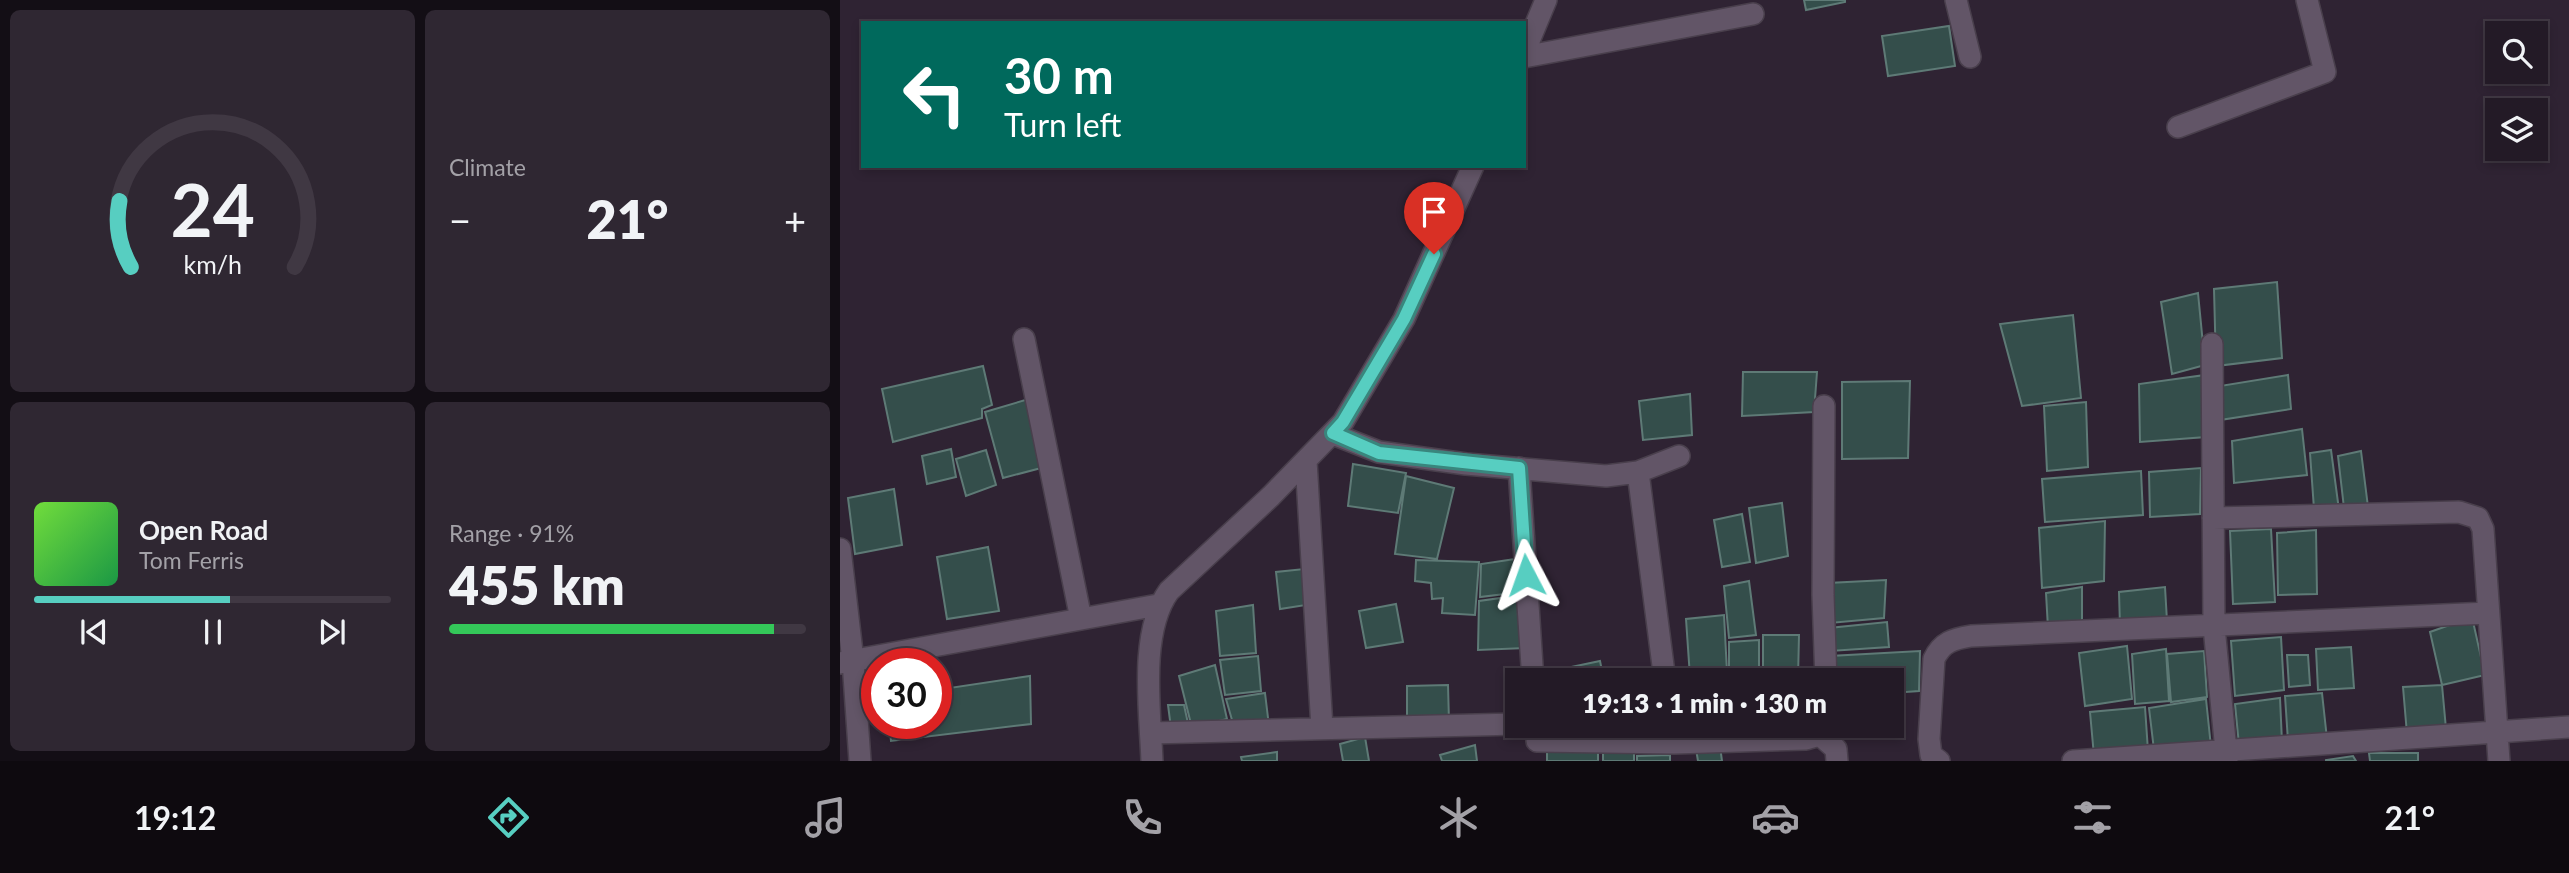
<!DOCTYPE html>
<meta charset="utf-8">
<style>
body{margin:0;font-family:Lato,sans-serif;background:#2f2732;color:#f1f3f6;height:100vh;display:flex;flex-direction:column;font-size:26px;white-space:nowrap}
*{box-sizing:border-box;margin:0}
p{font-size:23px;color:#a3a1a7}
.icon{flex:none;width:38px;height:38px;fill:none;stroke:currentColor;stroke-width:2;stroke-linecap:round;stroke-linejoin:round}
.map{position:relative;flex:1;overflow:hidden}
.drawer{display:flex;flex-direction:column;gap:10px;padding:10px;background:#130e15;width:840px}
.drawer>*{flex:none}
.top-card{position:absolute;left:21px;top:21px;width:665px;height:147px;border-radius:0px;box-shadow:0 4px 10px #0003,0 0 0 2px #403843;background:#00695c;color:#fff;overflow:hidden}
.buttons{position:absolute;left:1645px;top:21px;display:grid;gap:14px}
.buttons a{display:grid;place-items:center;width:63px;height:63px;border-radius:0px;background:#231a26;box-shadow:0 4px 10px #0003,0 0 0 2px #403843;font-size:35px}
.speed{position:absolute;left:21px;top:648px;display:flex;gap:14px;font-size:35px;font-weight:700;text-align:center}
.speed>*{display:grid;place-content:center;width:91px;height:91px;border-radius:50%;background:#231a26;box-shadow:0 4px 10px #0003,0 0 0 2px #403843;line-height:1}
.speed .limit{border:10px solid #d22;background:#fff;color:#111}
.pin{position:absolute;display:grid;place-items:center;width:60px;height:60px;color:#fff;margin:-72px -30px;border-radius:50% 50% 50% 0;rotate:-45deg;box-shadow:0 0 7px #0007}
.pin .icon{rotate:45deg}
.me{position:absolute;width:77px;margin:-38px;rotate:356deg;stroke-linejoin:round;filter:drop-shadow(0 0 5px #0008)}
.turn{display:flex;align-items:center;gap:24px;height:147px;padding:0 28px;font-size:32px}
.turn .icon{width:91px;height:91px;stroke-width:2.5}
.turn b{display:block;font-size:49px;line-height:60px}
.big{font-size:52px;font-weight:800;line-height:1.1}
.drawer .widget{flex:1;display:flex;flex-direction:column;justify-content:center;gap:10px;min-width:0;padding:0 24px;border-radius:10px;background:#2f2732}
.drawer .dial{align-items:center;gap:0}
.dial svg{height:182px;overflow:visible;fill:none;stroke:#403843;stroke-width:7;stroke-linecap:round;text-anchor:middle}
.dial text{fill:#f1f3f6;stroke:none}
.song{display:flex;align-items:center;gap:21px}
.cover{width:84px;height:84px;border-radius:10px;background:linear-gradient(135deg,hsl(100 70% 55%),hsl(140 70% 35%))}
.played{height:7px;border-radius:4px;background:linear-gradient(90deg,#57cec1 55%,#403843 55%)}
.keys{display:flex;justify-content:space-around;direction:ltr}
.heat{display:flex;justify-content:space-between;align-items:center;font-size:38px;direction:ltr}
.charge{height:10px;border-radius:5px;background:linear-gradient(90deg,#34c759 91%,#403843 0)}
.drawer .tiles{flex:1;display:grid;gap:10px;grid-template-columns:repeat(2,1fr)}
.trip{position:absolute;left:665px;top:668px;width:399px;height:70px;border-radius:0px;background:#231a26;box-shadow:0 4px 10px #0003,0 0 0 2px #403843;font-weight:800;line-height:70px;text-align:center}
.tab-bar{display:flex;height:112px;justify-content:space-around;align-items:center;background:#0e0a0f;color:#a3a1a7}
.tab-bar .icon{width:49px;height:49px}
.tab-bar .current{color:#57cec1}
.tab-bar b{font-size:32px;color:#f1f3f6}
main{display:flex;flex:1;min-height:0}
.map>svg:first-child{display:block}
.building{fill:#344e4b;stroke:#5e7a76;stroke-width:2}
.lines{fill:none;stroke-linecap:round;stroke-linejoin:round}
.minor-casing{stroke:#493f4c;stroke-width:24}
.minor{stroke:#625567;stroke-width:21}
.route-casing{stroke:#39867d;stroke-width:18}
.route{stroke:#57cec1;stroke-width:12}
</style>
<main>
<section class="drawer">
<div class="tiles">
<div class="widget dial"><svg viewBox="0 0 100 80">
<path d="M14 69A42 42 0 1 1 86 69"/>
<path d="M14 69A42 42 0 0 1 9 40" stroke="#57cec1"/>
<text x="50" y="56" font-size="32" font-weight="700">24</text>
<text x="50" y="72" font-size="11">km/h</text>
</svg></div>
<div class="widget"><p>Climate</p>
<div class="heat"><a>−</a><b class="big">21°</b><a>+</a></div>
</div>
<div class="widget">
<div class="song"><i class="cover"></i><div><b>Open Road</b><p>Tom Ferris</p></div></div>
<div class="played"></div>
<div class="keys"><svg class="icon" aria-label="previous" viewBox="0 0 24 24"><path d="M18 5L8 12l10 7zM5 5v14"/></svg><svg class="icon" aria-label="pause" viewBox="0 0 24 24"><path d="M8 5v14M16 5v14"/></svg><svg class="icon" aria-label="next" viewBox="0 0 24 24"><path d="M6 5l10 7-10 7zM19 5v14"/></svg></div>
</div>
<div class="widget"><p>Range · 91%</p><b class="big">455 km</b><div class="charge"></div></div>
</div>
</section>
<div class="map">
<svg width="1729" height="761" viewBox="0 0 1729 761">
<rect width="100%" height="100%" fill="#2f2333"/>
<path class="building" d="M964 0H1005V2L966 10Z
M1109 26 1115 66 1048 76 1042 36Z
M1437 282 1442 358 1376 366 1374 289Z
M1358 293 1365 365 1332 374 1321 302Z
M1233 315 1241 398 1182 406 1160 324Z
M143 366 152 405 142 409V418L53 442 42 389Z
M903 372H977L974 412 902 416Z
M1365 375 1366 437 1300 442 1299 384Z
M1448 375 1451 409 1380 420V386Z
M1070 381 1068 458 1002 459V382Z
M850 394 852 435 803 440 799 401Z
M192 398 205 467 163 478 145 412Z
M1246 402 1248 467 1207 471 1204 406Z
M1462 429 1467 475 1394 483 1392 441Z
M111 449 116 477 87 484 82 456Z
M146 450 156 485 126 496 116 459Z
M1491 450 1499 510 1474 509 1470 453Z
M1521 451 1528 507 1504 508 1498 456Z
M513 464 566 473 558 513 508 506Z
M1361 468 1360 514 1310 517 1309 472Z
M1301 471 1303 515 1205 522 1202 479Z
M566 476 614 488 597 559 555 554Z
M54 489 62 545 15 554 8 498Z
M942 503 948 556 916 563 909 508Z
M902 514 910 562 882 567 874 520Z
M1265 521 1264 581 1202 588 1199 528Z
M1431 529 1435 602 1393 604 1390 531Z
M1476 530 1477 594 1438 595 1437 533Z
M148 547 159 611 107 619 97 557Z
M682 558 681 592 640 597 641 564Z
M576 560 639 562 635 615 602 613 603 598 592 599 591 583 575 581Z
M464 569 466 605 440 609 436 572Z
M1046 580 1044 618 990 623 988 583Z
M909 581 916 635 889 638 884 586Z
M1242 587V627L1208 628 1206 593Z
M1325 587 1327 621 1280 626 1279 592Z
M683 595 686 648 638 650 639 601Z
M556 604 563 642 526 648 519 611Z
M413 605 416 653 380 656 376 611Z
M884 615 887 672 850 677 846 619Z
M1632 617 1645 675 1602 685 1590 632Z
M1047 622 1049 647 990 651 989 628Z
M923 635H959L958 679 923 678Z
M1441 637 1444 690 1395 696 1391 641Z
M919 640V681H889V642Z
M1287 646 1292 699 1245 706 1239 653Z
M1511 647 1514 688 1478 690 1476 649Z
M1326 649 1329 701 1295 704 1292 654Z
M1080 651 1079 691 1052 693V681H991L990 656Z
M1364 651 1367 697 1331 702 1327 654Z
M1447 655H1468L1470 685 1449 687Z
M418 656 421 691 385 695 380 660Z
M760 661 764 681H713L712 671Z
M375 665 387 719 352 728 339 676Z
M190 676 191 724 51 741 49 723H96V690Z
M608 685 609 722H567V686Z
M1602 685 1606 729 1567 734 1563 687Z
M425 693 429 726 394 727 386 699Z
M1482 693 1487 739 1448 741 1445 696Z
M1440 698 1442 742 1399 745 1395 704Z
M1366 699 1371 747 1314 750 1309 708Z
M328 705H344L349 728H331Z
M1305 707 1308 751 1254 756 1250 712Z
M712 726H781L713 736Z
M898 726H926L927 734 899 737Z
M525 737 529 761H503L500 744Z
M635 745 637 761H602L600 755Z
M880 746 882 761H858L856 749Z
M758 751V761H707V752Z
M437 752V761H402L401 757Z
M763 753H794V761H763Z
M1529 753H1578V761H1530Z
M830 755V761H797V756Z
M1513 756 1516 761H1486V760Z"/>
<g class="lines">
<g class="minor-casing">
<path id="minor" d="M1116 0 1130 57
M684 53 706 0
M684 57 913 14
M1338 127 1485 72 1467 0
M184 339 241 619
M1372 344 1374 627 1387 761
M984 406 983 595 986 681
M493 434 539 452 626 464 766 476 798 472 839 456
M466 461 482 728
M679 468 693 681
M798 472 825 681
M1373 518 1619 512 1638 518 1643 529 1659 761
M0 549 13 661 20 761
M0 663 318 605
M311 733 677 724
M980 735 996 749 997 761
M697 741 834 743 966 739 980 735 985 726
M312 761C310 710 299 632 329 591L431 496 503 422 564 319 633 166
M1099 761 1091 755 1089 739 1094 659C1102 642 1113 639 1131 636L1648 613
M1233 761 1729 727"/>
</g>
<use href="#minor" class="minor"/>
</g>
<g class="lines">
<g class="route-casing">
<path id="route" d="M594 254 564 319 503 422 493 433 539 453 679 468 686 575"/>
</g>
<use href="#route" class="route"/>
</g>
</svg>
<div class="buttons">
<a><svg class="icon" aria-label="search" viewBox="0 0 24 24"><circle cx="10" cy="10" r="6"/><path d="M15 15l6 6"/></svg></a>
<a><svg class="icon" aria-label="layers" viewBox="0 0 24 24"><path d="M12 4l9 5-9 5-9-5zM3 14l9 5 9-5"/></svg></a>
</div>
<div class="speed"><div class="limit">30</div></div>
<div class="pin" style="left:594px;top:254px;background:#d93025"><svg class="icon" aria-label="arrive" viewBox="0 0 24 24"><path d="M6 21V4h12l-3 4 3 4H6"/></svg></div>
<svg class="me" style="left:686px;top:575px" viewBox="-20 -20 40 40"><path d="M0-17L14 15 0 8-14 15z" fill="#57cec1" stroke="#fff" stroke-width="4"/></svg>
<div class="trip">19:13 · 1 min · 130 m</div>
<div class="top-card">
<div class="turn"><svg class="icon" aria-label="left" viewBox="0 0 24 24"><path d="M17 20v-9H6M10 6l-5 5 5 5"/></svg><div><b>30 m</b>Turn left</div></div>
</div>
</div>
</main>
<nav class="tab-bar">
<b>19:12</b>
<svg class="icon current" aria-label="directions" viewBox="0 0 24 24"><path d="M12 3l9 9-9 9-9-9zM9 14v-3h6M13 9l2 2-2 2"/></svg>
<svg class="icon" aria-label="music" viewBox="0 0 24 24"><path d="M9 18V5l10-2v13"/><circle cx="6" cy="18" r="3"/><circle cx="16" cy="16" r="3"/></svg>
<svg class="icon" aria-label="phone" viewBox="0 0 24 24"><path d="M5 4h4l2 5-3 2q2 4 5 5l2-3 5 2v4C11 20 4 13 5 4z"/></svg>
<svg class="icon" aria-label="climate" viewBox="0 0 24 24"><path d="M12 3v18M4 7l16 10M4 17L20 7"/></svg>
<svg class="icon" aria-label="car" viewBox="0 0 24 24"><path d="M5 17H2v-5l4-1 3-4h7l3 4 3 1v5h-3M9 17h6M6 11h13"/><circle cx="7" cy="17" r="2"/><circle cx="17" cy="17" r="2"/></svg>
<svg class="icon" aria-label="filters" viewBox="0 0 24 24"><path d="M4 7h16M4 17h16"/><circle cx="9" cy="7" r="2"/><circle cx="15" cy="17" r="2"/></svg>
<b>21°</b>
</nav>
